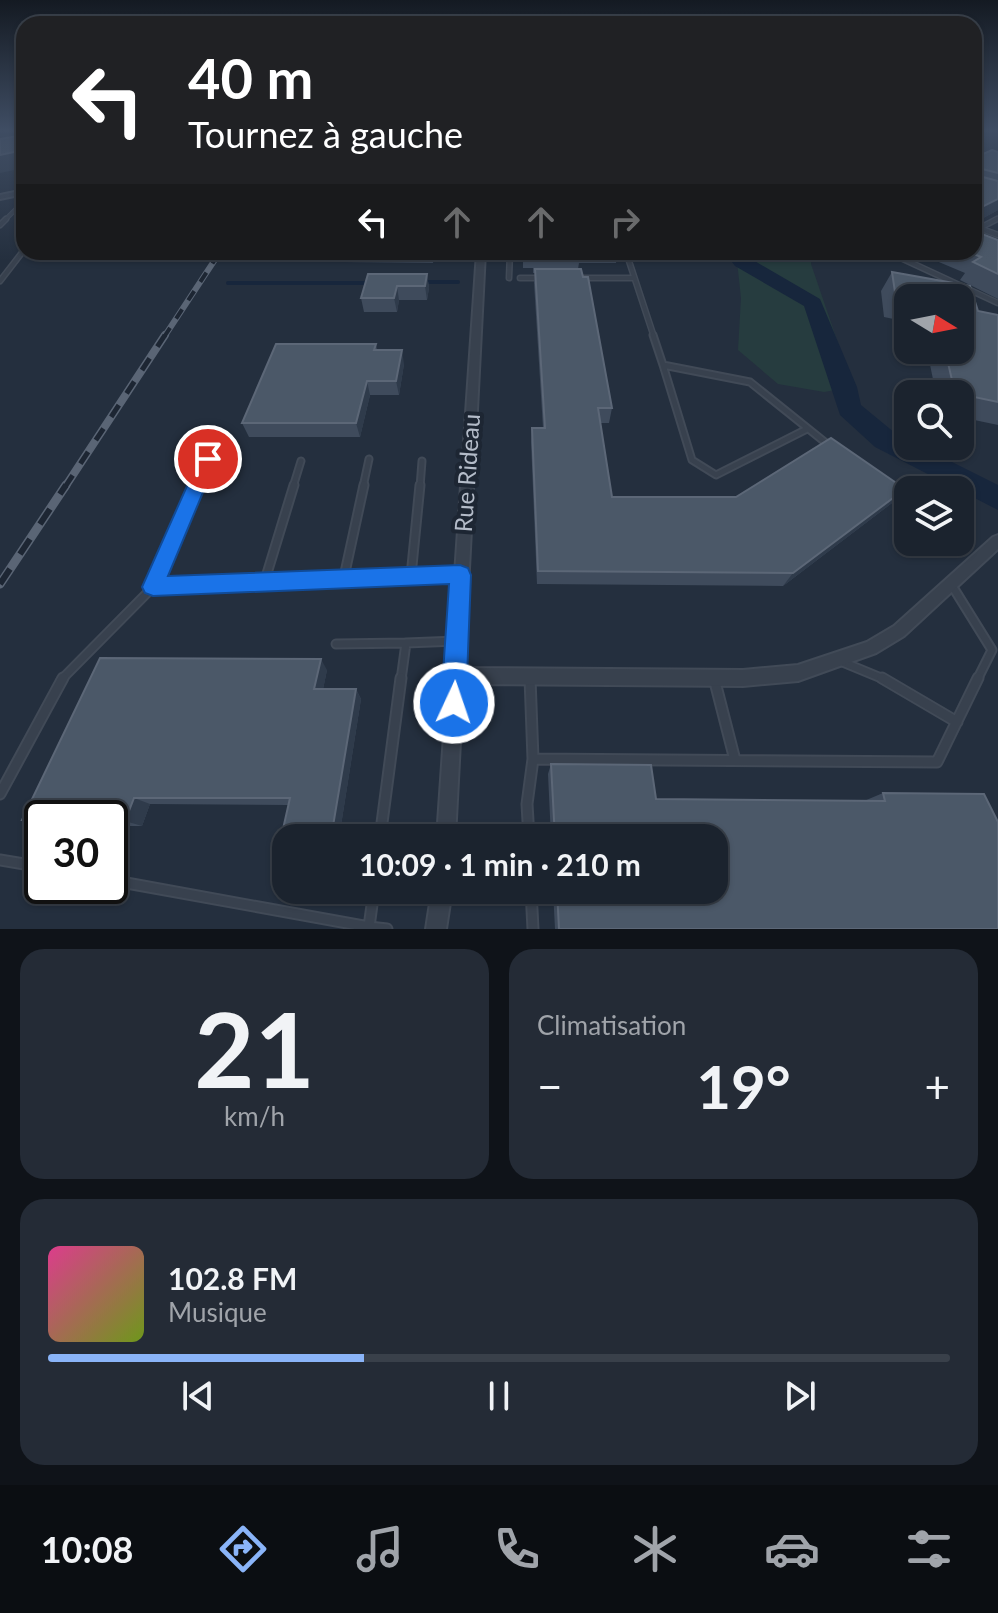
<!DOCTYPE html>
<html lang="fr">
<meta charset="utf-8">
<style>
body{margin:0;font-family:Lato,sans-serif;background:#242b36;color:#f1f3f6;height:100vh;display:flex;flex-direction:column;font-size:30px;white-space:nowrap}
*{box-sizing:border-box;margin:0}
p{font-size:26px;color:#a0a4aa}
.icon{flex:none;width:44px;height:44px;fill:none;stroke:currentColor;stroke-width:2;stroke-linecap:round;stroke-linejoin:round}
.map{position:relative;height:929px;overflow:hidden}
.panel{display:flex;flex-direction:column;gap:20px;padding:20px;background:#0f1319;flex:1}
.panel>*{flex:none}
.guide{position:absolute;left:16px;top:16px;width:966px;height:244px;border-radius:24px;box-shadow:0 2px 6px #0004,0 0 0 2px #39404a;background:#202124;color:#fff;overflow:hidden}
.needle{width:52px;rotate:100deg}
.controls{position:absolute;left:894px;top:284px;display:grid;gap:16px}
.controls a{display:grid;place-items:center;width:80px;height:80px;border-radius:16px;background:#1b232e;box-shadow:0 2px 6px #0004,0 0 0 2px #39404a;font-size:40px}
.speed{position:absolute;left:24px;top:800px;display:flex;gap:16px;font-size:40px;font-weight:700;text-align:center}
.speed>*{display:grid;place-content:center;width:104px;height:104px;border-radius:50%;background:#1b232e;box-shadow:0 2px 6px #0004,0 0 0 2px #39404a;line-height:1}
.speed .limit{border:4px solid #111;border-radius:12px;background:#fff;color:#111}
.pin{position:absolute;display:grid;place-items:center;width:68px;height:68px;color:#fff;margin:-34px;border:4px solid #fff;border-radius:50%;box-shadow:0 2px 8px #0007}
.me{position:absolute;width:88px;margin:-44px;rotate:3deg;stroke-linejoin:round;filter:drop-shadow(0 0 6px #0008)}
.turn{display:flex;align-items:center;gap:28px;height:168px;padding:0 40px;font-size:36px}
.turn .icon{width:104px;height:104px;stroke-width:2.5}
.turn b{display:block;font-size:56px;line-height:68px}
.lanes{display:flex;align-items:center;height:76px;padding:0 40px;background:#0003;justify-content:center;gap:40px;direction:ltr}
.lanes .off{opacity:.35}
.big{font-size:60px;font-weight:700;line-height:1.1}
.panel .widget{flex:1;display:flex;flex-direction:column;justify-content:center;gap:12px;min-width:0;padding:0 28px;border-radius:24px;background:#242b36}
.panel .dial{align-items:center;gap:0}
.dial b{font-size:104px;line-height:1}
.song{display:flex;align-items:center;gap:24px}
.cover{width:96px;height:96px;border-radius:12px;background:linear-gradient(135deg,hsl(330 70% 55%),hsl(80 70% 35%))}
.played{height:8px;border-radius:4px;background:linear-gradient(90deg,#8ab4f8 35%,#39404a 35%)}
.keys{display:flex;justify-content:space-around;direction:ltr}
.heat{display:flex;justify-content:space-between;align-items:center;font-size:44px;direction:ltr}
.panel .tiles{flex:1;display:grid;gap:20px;grid-template-columns:1fr 1fr}
.widget:last-child{grid-column:span 2}
.trip{position:absolute;left:272px;top:824px;width:456px;height:80px;border-radius:24px;background:#1b232e;box-shadow:0 2px 6px #0004,0 0 0 2px #39404a;font-weight:700;line-height:80px;text-align:center}
.dock{display:flex;height:128px;justify-content:space-around;align-items:center;background:#0b0e12;color:#a0a4aa}
.dock .icon{width:56px;height:56px}
.dock .on{color:#8ab4f8}
.dock b{font-size:36px;color:#f1f3f6}
.map>svg:first-child{display:block}
.green{fill:#263c3f}
.lines{fill:none;stroke-linecap:round;stroke-linejoin:round}
.stream{stroke:#17263c;stroke-width:4}
.river{fill:#17263c;fill-rule:evenodd}
.service-far4-casing{stroke:#414a57;stroke-width:5}
.service-far3-casing{stroke:#414a57;stroke-width:7}
.service-far2-casing{stroke:#414a57;stroke-width:9}
.service-far1-casing{stroke:#414a57;stroke-width:11}
.service-casing{stroke:#414a57;stroke-width:13}
.minor-casing{stroke:#414a57;stroke-width:4}
.service-far4{stroke:#38414e;stroke-width:3}
.service-far3{stroke:#38414e;stroke-width:4}
.service-far2{stroke:#38414e;stroke-width:5}
.service-far1{stroke:#38414e;stroke-width:7}
.service{stroke:#38414e;stroke-width:9}
.minor{fill:#38414e;fill-rule:evenodd}
.rail-far2-casing{stroke:#5a6575;stroke-width:6}
.rail-far1-casing{stroke:#5a6575;stroke-width:8}
.rail-casing{stroke:#5a6575;stroke-width:9}
.rail-far2{stroke:#1d2633;stroke-width:4;stroke-dasharray:11;stroke-linecap:butt}
.rail-far1{stroke:#1d2633;stroke-width:5;stroke-dasharray:14;stroke-linecap:butt}
.rail{stroke:#1d2633;stroke-width:6;stroke-dasharray:18;stroke-linecap:butt}
.wall{fill:#3f4b5c}
.shaded-wall{fill:#2f3b4b}
.building{fill:#4b5868;stroke:#5c6777;stroke-width:2}
.route{fill:#1a73e8;stroke:#114b97;stroke-width:2}
.labels{text-anchor:middle;stroke-width:8;stroke-linejoin:round;paint-order:stroke}
.street-label{font-size:24px;fill:#b4bcc9;stroke:#1d2633}
</style>
<div class="map">
<svg width="998" height="929" viewBox="0 0 998 929">
<rect width="100%" height="100%" fill="#242f3e"/>
<path class="green" d="M736 252H812L811 264 853 387 824 392 778 384 738 350 741 298Z"/>
<g class="lines">
<path class="stream" d="M421 282H458
M228 283H371"/>
<path class="river" d="M740 252H758L753 260 820 299 857 387 861 405 895 433 908 440V446H920L998 485V510L875 447 840 415 804 306 735 266 732 262Z"/>
<g class="service-far4-casing">
<path id="service-far4" d="M4 221 23 202V192
M993 221 998 218"/>
</g>
<g class="service-far3-casing">
<path id="service-far3" d="M0 225 6 219
M979 228 998 235
M974 231 997 219
M626 252 654 337
M888 252 998 303
M509 278 510 252
M520 278H541
M581 278H633
M0 281 24 250"/>
</g>
<g class="service-far2-casing">
<path id="service-far2" d="M653 335 663 365 750 382 831 447
M663 365 692 460 716 475 807 429
M196 487 208 459
M293 487 301 461
M363 487 369 459
M420 487 422 461"/>
</g>
<g class="service-far1-casing">
<path id="service-far1" d="M892 492 908 504
M411 576 420 485
M344 577 364 485
M265 580 294 485
M951 584 992 650 977 680
M153 587 197 485
M336 644 406 643
M840 661 886 680
M61 680 153 587 460 575
M401 680 406 643 457 641"/>
</g>
<g class="service-casing">
<path id="service" d="M882 678 957 722
M715 682 735 760
M533 759 937 762 978 678
M0 794 63 678
M380 838 401 678
M529 838 527 804 533 759 530 678
M0 860 42 867
M110 880 369 927
M374 890 369 927 387 929
M531 890 533 929"/>
</g>
<g class="minor-casing">
<path id="minor" d="M24 190V194L0 199V195Z
M477 252H485L464 668 743 670 798 665 867 642 894 626 993 537 998 535V549L904 636 876 653 798 681 743 686 463 684 455 838H437Z
M432 890H452L446 929H426Z"/>
</g>
<use href="#service-far4" class="service-far4"/>
<use href="#service-far3" class="service-far3"/>
<use href="#service-far2" class="service-far2"/>
<use href="#service-far1" class="service-far1"/>
<use href="#service" class="service"/>
<use href="#minor" class="minor"/>
<g class="rail-far2-casing">
<path id="rail-far2" d="M164 337 220 252"/>
</g>
<g class="rail-far1-casing">
<path id="rail-far1" d="M65 487 165 335"/>
</g>
<g class="rail-casing">
<path id="rail" d="M0 584 66 485"/>
</g>
<use href="#rail-far2" class="rail-far2"/>
<use href="#rail-far1" class="rail-far1"/>
<use href="#rail" class="rail"/>
</g>
<path class="wall" d="M998 152V210L974 223V158Z
M998 240V299L960 280 965 273 915 252H974Z
M341 252H435L433 263 344 262Z
M523 252H618L616 263H579L578 269 612 408 609 423H600L612 497 892 503 783 586 537 584 531 442 532 428H543L534 283 535 273H533V268H523Z
M892 272 970 286 978 311 998 315V425L960 417V394H936L927 350H960V298H908V322L884 317 881 291Z
M427 274 429 288 427 300H399L397 312H364L361 298Z
M376 344 377 350 404 364 399 395H370L360 437H249L242 423Z
M327 670 323 689H356L361 699 339 838H286V840L281 838 288 805 150 804 142 826H110V818H42V826L22 820Z
M551 764 656 799 864 801 883 793 998 929H555L553 890H714V838H551L548 774Z"/>
<path class="shaded-wall" d="M24 150V168L0 173V155Z
M998 199V210L974 223V211Z
M427 274 429 288 427 300 425 286Z
M397 286 399 300 397 312 394 298Z
M402 350 404 364 399 395 396 381Z
M367 381 370 395 360 437 356 423Z
M905 489 892 503 783 586 793 573Z
M321 659 327 670 321 699 314 689Z
M356 689 361 699 339 838H331Z
M134 798 150 804 142 826 125 821Z"/>
<path class="building" d="M24 135V150L0 155V139Z
M992 150 998 152V173L982 169 980 173 983 177 998 181V199L974 211V172L981 169 974 167V158Z
M974 231 998 240V274L973 262 981 257 969 252H974Z
M524 252H578L580 259H534V254H524Z
M535 269H581L583 277H588L612 408H598L612 497H736L831 438 905 489 793 573 538 571 532 428H545Z
M892 272 970 286 978 311 998 315V402L955 393 945 350H960V298H908V301L896 299Z
M368 274H427L425 286H397L394 298H361Z
M276 344H376L374 350H402L396 381H367L356 423H242Z
M100 658 321 659 314 689H356L331 838H281L290 798H134L125 821H110V818H42V820H22Z
M551 764 651 765 656 799 885 801 883 793 984 794 998 822V929H559L557 890H714V838H555Z"/>
<linearGradient id="sky" x2="0" y2="1"><stop stop-color="#141a22"/><stop offset="0.5" stop-color="#3f4d63"/><stop offset="1" stop-color="#3f4d63" stop-opacity="0"/></linearGradient>
<rect width="998" height="260" fill="url(#sky)"/>
<path class="route" d="M208 452 217 459 168 576 460 565 468 568 471 575 466 703 463 712 454 715 445 712 441 703 449 584 153 596 145 593 142 587 199 459Z"/>
<g class="labels">
<g class="street-label">
<text transform="translate(468 473) rotate(-86)" y="8">Rue Rideau</text>
</g>
</g>
</svg>
<div class="controls">
<a><svg class="needle" viewBox="-14 -14 28 28"><path d="M0-13l5 13h-10z" fill="#e53935"/><path d="M0 13l5-13h-10z" fill="#a0a4aa"/></svg></a>
<a><svg class="icon" aria-label="search" viewBox="0 0 24 24"><circle cx="10" cy="10" r="6"/><path d="M15 15l6 6"/></svg></a>
<a><svg class="icon" aria-label="layers" viewBox="0 0 24 24"><path d="M12 4l9 5-9 5-9-5zM3 14l9 5 9-5"/></svg></a>
</div>
<div class="speed"><div class="limit">30</div></div>
<div class="pin" style="left:208px;top:459px;background:#d93025"><svg class="icon" aria-label="arrive" viewBox="0 0 24 24"><path d="M6 21V4h12l-3 4 3 4H6"/></svg></div>
<svg class="me" style="left:454px;top:703px" viewBox="-20 -20 40 40"><circle r="17" fill="#1a73e8" stroke="#fff" stroke-width="3"/><path d="M0-11L8 9 0 5-8 9z" fill="#fff"/></svg>
<div class="trip">10:09 · 1 min · 210 m</div>
<div class="guide">
<div class="turn"><svg class="icon" aria-label="left" viewBox="0 0 24 24"><path d="M17 20v-9H6M10 6l-5 5 5 5"/></svg><div><b>40 m</b>Tournez à gauche</div></div>
<div class="lanes"><svg class="icon" aria-label="left" viewBox="0 0 24 24"><path d="M17 20v-9H6M10 6l-5 5 5 5"/></svg><svg class="icon off" aria-label="ahead" viewBox="0 0 24 24"><path d="M12 20V5M6 11l6-6 6 6"/></svg><svg class="icon off" aria-label="ahead" viewBox="0 0 24 24"><path d="M12 20V5M6 11l6-6 6 6"/></svg><svg class="icon off" aria-label="right" viewBox="0 0 24 24"><path d="M7 20v-9h11M14 6l5 5-5 5"/></svg></div>
</div>
</div>
<section class="panel">
<div class="tiles">
<div class="widget dial"><b>21</b><p>km/h</p></div>
<div class="widget"><p>Climatisation</p>
<div class="heat"><a>−</a><b class="big">19°</b><a>+</a></div>
</div>
<div class="widget">
<div class="song"><i class="cover"></i><div><b>102.8 FM</b><p>Musique</p></div></div>
<div class="played"></div>
<div class="keys"><svg class="icon" aria-label="previous" viewBox="0 0 24 24"><path d="M18 5L8 12l10 7zM5 5v14"/></svg><svg class="icon" aria-label="pause" viewBox="0 0 24 24"><path d="M8 5v14M16 5v14"/></svg><svg class="icon" aria-label="next" viewBox="0 0 24 24"><path d="M6 5l10 7-10 7zM19 5v14"/></svg></div>
</div>
</div>
</section>
<nav class="dock">
<b>10:08</b>
<svg class="icon on" aria-label="directions" viewBox="0 0 24 24"><path d="M12 3l9 9-9 9-9-9zM9 14v-3h6M13 9l2 2-2 2"/></svg>
<svg class="icon" aria-label="music" viewBox="0 0 24 24"><path d="M9 18V5l10-2v13"/><circle cx="6" cy="18" r="3"/><circle cx="16" cy="16" r="3"/></svg>
<svg class="icon" aria-label="phone" viewBox="0 0 24 24"><path d="M5 4h4l2 5-3 2q2 4 5 5l2-3 5 2v4C11 20 4 13 5 4z"/></svg>
<svg class="icon" aria-label="climate" viewBox="0 0 24 24"><path d="M12 3v18M4 7l16 10M4 17L20 7"/></svg>
<svg class="icon" aria-label="car" viewBox="0 0 24 24"><path d="M5 17H2v-5l4-1 3-4h7l3 4 3 1v5h-3M9 17h6M6 11h13"/><circle cx="7" cy="17" r="2"/><circle cx="17" cy="17" r="2"/></svg>
<svg class="icon" aria-label="filters" viewBox="0 0 24 24"><path d="M4 7h16M4 17h16"/><circle cx="9" cy="7" r="2"/><circle cx="15" cy="17" r="2"/></svg>
</nav>
